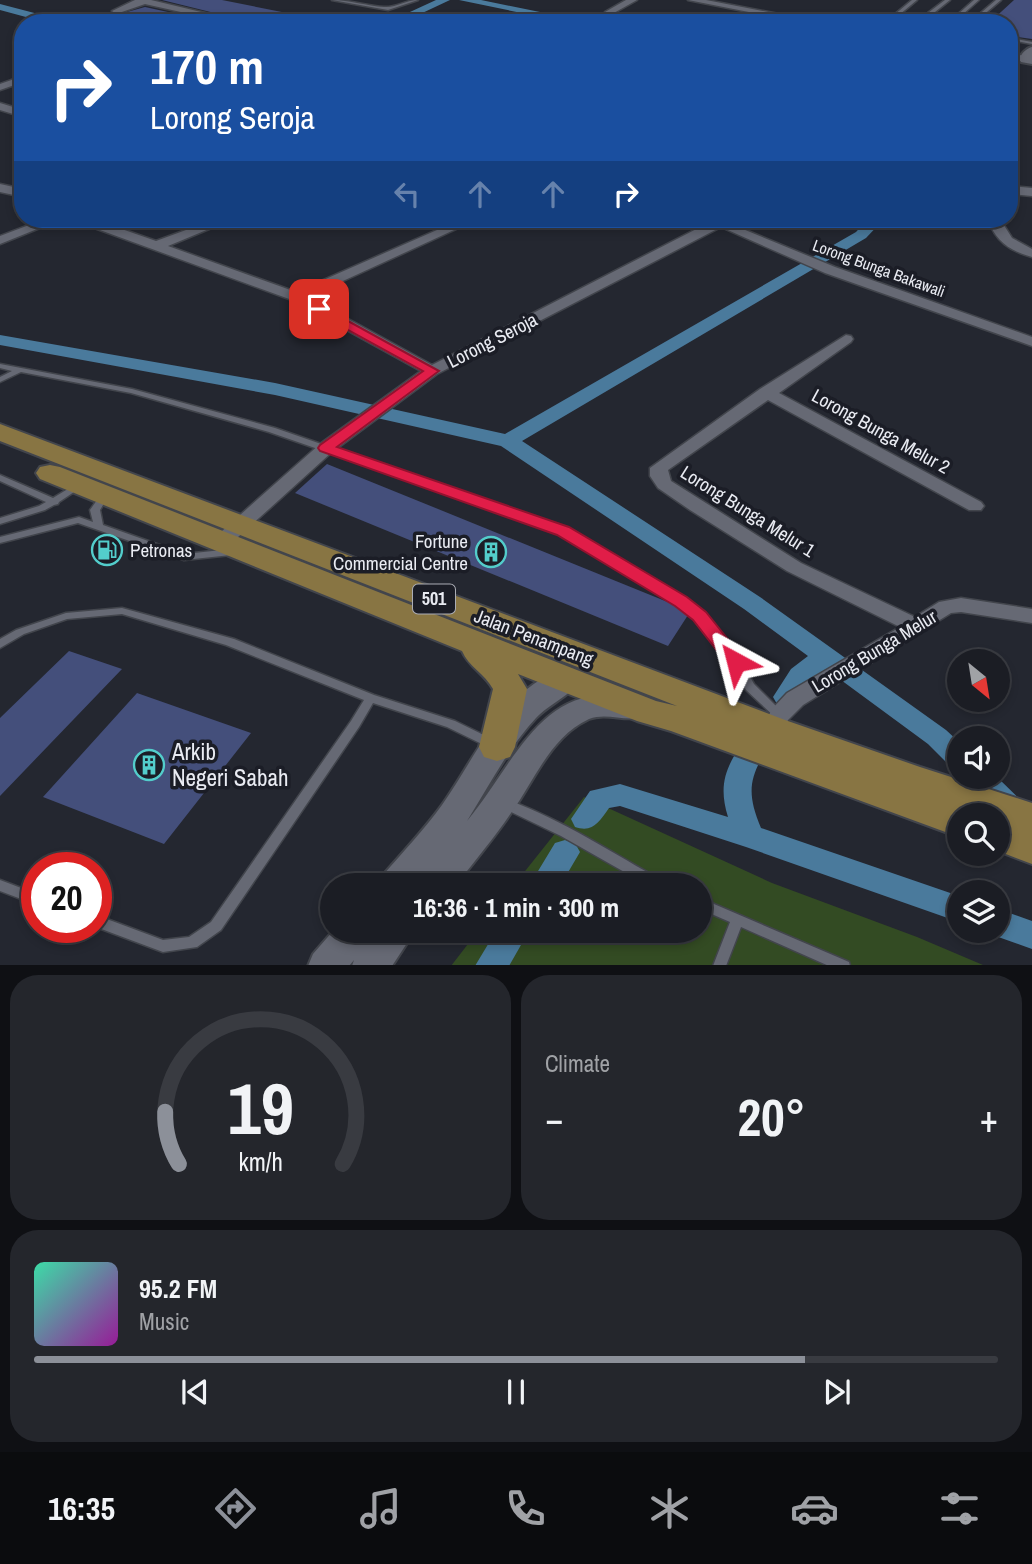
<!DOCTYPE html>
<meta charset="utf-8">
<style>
body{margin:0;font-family:"Archivo Narrow",sans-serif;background:#24262c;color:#f1f3f6;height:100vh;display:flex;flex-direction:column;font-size:26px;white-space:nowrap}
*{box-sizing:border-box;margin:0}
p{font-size:23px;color:#a0a2a6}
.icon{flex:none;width:38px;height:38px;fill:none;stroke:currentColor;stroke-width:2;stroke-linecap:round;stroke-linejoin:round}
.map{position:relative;height:965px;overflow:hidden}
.details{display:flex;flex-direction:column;gap:10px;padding:10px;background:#0f1014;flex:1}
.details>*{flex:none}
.top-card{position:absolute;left:14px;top:14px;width:1004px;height:214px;border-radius:28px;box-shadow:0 4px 10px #0003,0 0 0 2px #393b41;background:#1a4fa0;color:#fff;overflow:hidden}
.needle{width:46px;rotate:150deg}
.buttons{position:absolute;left:947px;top:649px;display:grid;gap:14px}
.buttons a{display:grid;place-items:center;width:63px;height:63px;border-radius:50%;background:#1b1d24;box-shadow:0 4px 10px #0003,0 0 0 2px #393b41;font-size:35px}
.speed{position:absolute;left:21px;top:852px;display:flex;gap:14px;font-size:35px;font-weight:700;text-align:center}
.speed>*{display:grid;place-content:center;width:91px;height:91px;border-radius:50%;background:#1b1d24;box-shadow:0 4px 10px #0003,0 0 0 2px #393b41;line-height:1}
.speed .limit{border:10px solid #d22;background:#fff;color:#111}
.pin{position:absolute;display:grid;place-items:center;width:60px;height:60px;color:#fff;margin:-30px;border-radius:14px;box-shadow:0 4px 10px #0006}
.me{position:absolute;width:77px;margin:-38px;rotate:322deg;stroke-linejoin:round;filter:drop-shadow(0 0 5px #0008)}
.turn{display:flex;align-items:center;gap:24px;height:147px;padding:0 21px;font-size:32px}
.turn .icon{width:91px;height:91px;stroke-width:2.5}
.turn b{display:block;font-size:49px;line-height:60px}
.lanes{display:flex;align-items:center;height:66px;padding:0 21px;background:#0003;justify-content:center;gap:35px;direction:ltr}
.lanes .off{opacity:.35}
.big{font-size:52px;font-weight:800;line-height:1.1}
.details .widget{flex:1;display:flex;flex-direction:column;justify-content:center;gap:10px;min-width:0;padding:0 24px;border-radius:28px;background:#24262c}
.details .dial{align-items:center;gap:0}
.dial svg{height:182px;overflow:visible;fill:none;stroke:#393b41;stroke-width:7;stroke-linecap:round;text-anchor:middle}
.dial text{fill:#f1f3f6;stroke:none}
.song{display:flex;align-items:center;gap:21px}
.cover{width:84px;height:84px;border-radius:10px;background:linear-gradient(135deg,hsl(160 70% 55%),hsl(300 70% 35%))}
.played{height:7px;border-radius:4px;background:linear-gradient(90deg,#8c9099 80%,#393b41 80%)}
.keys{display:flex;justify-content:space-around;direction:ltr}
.heat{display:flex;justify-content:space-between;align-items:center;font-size:38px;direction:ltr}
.details .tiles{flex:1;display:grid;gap:10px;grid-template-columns:1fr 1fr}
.widget:last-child{grid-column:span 2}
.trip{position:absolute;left:320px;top:873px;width:392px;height:70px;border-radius:35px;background:#1b1d24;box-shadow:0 4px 10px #0003,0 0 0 2px #393b41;font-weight:800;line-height:70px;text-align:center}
.menu{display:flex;height:112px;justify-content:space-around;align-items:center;background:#0b0c0e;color:#a0a2a6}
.menu .icon{width:49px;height:49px}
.menu .current{color:#8c9099}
.menu b{font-size:32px;color:#f1f3f6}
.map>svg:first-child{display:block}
.green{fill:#334b23}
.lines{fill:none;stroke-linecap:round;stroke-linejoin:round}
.canal{fill:#4a7a9c;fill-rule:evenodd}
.building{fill:#444f7b}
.lane-casing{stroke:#42454c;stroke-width:3}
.street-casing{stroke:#42454c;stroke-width:3}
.secondary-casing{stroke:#42454c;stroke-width:4}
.primary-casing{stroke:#42454c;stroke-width:4}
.lane{fill:#666974;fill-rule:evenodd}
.street{fill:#666974;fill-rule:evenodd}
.secondary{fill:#666974;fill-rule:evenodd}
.primary{fill:#887543;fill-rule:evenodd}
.route{fill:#e11d48;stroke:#92132f;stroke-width:2}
.labels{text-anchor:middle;stroke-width:7;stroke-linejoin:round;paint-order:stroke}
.far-street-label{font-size:16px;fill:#e9ebf2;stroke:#1b1d26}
.shield{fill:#1b1d26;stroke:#abadb5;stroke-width:2}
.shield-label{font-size:18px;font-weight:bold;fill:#e9ebf2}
.street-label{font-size:19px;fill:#e9ebf2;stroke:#1b1d26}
.poi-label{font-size:19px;fill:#e9ebf2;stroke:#1b1d26;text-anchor:end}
.near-poi-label{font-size:23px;fill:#e9ebf2;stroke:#1b1d26;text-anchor:start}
</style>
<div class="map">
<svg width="1032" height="966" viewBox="0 0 1032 966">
<rect width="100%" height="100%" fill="#242730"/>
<path class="green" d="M584 797 772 883 917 937 983 965 451 966 478 931H700V886L514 885Z"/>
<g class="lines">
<path class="canal" d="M436 0H450L401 23H386Z
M459 0H481L594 23H570Z
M0 4 65 21 66 23H48L0 10Z
M868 219H884L866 238 522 441 760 597 946 730 959 742V769L949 765 928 744 826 669 809 681 795 704 786 707 777 704 773 697 791 669 808 656 744 609 501 446 275 395 0 345V335L275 383 505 434 856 232Z
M760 727 769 730 773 737C753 774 743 785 761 828L959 896V922L746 847 620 806 609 808C599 822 593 833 575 827L571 819 590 791 620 784 728 817C716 779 730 761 751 730Z
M965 777H997L1032 811V841L1022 837 969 785Z
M565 840 575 843 580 852 560 886H529L555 843Z
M998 909 1032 921V949L987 933 998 931Z
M496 931H529L509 966H475Z"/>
</g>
<path class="building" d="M162 0H222L297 15 296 23H255Z
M1014 0H1032V39L1010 36V23H989Z
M145 7 209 21V23H98V20Z
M327 464 675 605 688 615 668 646 295 493Z
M69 651 122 669 0 796V718Z
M137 693 251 733 164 844 43 797Z"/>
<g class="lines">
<g class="lane-casing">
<path id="lane" d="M332 0C350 0 367 6 384 7 396 8 406 0 418 0L388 10Z
M912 0H917L899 15 920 19 945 0H950L925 20 935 23 921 22 894 17V15Z
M974 0H979L953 23H948Z
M996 0H1001L974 23H969Z
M1010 38 1032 42V44L1010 40Z
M0 364 132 389 275 428 566 529 684 599 703 614 740 658 754 684 785 715 784 718 780 719 776 718 746 690 732 663 695 618 678 603 560 533 269 432 131 393 21 372 0 382V377L12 371 0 368Z
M0 475 53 498 76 484H82L83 486 59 502 58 504 54 505 45 510 0 524V518L39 506 46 502 0 481Z
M105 492 109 495 100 510 103 525 185 554 231 549 236 552 231 555 184 560 78 523 0 543V537L79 517 93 522 90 510 102 493Z
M122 608 234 639 374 695 455 721 494 740 496 743 494 746 490 747 486 746 447 727 373 703 359 727 221 930 197 947 163 952 96 927V915L163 940 189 937 211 922 351 721 364 700 226 645 122 614 67 619 24 634 0 648V639L16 630 66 613Z
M505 799C562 819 613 854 665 882L667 886H649L561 836 501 807 499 804 501 801Z
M0 880 37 894V905L0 891Z
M700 898 849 962 850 966H829L741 927 726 966H713L730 922 700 909Z"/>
</g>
<g class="street-casing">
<path id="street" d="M135 0H151L247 23H230L145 4 116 14 112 11Z
M626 0H637L612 14 605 12Z
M688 0H706L825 23H805Z
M474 18 477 23H465Z
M1010 53 1029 57 1031 59 1026 62 1010 59Z
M23 76V82L0 90V84Z
M0 103 23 110V117L0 110Z
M0 184 23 189V197L0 192Z
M1010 186 1032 188V196L1010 194Z
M45 219H62L0 244V236Z
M76 219H93L156 241 216 219H233L168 246 296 292 462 219H478L308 297 432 365 712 221 711 219H725L738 227 835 267 1032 337V346L825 273 721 227 437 374 332 452 227 547H213L211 543 213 539 320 444 421 371 292 300 78 222Z
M988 219H1000L1012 238 1032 249V257C1010 251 995 241 988 219Z
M846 335 851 336 853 339 851 342 779 393 981 502 984 506 981 510H969L768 400 668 470 671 481 801 563 915 617 939 602 961 598 1032 609V623L961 612 951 613 803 705 788 720 781 735 773 737 765 735 762 729 772 709 787 693 900 627 787 571 690 510 658 488 650 476V468L760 389Z"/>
</g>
<g class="secondary-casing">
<path id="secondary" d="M1032 47V64L1021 62C1017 56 1027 48 1032 47Z
M566 668 576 671 581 679C572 695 549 704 536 718 508 748 489 786 467 821 517 761 545 671 642 701L646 709 642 717C624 722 607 712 589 719 550 737 535 780 511 813 494 838 474 862 455 886H378L383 875C403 852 424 830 442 805 476 757 504 687 566 668Z
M333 931H374L372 935 375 931H415L392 966H352L354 960 349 966H308L313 954Z"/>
</g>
<g class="primary-casing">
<path id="primary" d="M0 424 785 720 920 767 1032 803V864L998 851V816H959V837L671 731 637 721 518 674 527 689 515 747 510 757 497 761 484 757 479 747 493 689C485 674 468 666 462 651L40 479 36 473 40 467 50 465 60 467 656 701 677 706 0 441Z"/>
</g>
<use href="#lane" class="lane"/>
<use href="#street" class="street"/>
<use href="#secondary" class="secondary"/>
<use href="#primary" class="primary"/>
</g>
<path class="route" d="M319 305 439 371 337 447 569 527 687 597 706 612 742 657 745 662 742 666H729L693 620 675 606 557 535 320 451 318 448 320 445 423 371 315 312V306Z"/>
<defs>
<g id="fuel-ring" transform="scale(1.575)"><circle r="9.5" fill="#1b1d26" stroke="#53cdcb" stroke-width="1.5"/><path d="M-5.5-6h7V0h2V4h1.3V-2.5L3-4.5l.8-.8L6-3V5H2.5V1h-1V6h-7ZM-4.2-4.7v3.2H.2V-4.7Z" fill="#53cdcb"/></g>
<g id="building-ring" transform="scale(1.575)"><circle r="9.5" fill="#1b1d26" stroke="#53cdcb" stroke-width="1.5"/><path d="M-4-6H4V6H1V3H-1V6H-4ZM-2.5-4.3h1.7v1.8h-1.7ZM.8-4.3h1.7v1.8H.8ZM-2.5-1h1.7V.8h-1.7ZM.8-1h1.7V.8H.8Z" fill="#53cdcb"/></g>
</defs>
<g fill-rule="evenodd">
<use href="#fuel-ring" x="107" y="550"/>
<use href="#building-ring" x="491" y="552"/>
<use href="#building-ring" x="149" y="765"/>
</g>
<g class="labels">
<g class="far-street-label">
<text transform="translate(879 268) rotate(20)" y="6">Lorong Bunga Bakawali</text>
</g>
<rect class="shield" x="413" y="584.5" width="42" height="29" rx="5"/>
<g class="shield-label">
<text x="434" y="605">501</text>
</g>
<g class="street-label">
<text transform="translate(492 340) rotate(-27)" y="7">Lorong Seroja</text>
<text transform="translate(881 431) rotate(29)" y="7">Lorong Bunga Melur 2</text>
<text transform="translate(748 511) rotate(32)" y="7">Lorong Bunga Melur 1</text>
<text transform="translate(534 637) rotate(21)" y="7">Jalan Penampang</text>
<text transform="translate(874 651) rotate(-31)" y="7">Lorong Bunga Melur</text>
</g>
<g class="poi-label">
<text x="468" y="548">Fortune<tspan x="468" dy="22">Commercial Centre</tspan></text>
<text x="130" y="557" text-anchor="start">Petronas</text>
</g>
<g class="near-poi-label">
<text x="172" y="760">Arkib<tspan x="172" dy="26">Negeri Sabah</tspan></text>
</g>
</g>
</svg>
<div class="buttons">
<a><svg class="needle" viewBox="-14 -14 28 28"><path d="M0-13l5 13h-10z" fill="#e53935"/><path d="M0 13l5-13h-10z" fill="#a0a2a6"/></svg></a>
<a><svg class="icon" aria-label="sound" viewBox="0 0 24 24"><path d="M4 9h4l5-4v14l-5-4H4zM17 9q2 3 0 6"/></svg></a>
<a><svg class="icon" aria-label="search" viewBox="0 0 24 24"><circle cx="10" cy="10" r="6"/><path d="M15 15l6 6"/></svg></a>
<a><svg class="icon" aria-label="layers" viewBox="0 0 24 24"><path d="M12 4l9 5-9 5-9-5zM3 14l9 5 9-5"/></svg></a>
</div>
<div class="speed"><div class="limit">20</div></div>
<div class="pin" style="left:319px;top:309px;background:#d93025"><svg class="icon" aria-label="arrive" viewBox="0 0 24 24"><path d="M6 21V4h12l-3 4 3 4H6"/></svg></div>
<svg class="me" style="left:736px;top:662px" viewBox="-20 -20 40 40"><path d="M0-17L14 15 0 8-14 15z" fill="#e11d48" stroke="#fff" stroke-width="4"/></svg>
<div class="trip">16:36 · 1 min · 300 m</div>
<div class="top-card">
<div class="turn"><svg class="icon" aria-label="right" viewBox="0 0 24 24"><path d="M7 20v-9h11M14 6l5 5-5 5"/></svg><div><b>170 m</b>Lorong Seroja</div></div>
<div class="lanes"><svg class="icon off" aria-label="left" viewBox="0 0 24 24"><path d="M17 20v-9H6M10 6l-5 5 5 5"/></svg><svg class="icon off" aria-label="ahead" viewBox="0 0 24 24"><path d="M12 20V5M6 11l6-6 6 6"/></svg><svg class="icon off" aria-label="ahead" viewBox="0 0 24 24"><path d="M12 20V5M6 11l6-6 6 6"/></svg><svg class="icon" aria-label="right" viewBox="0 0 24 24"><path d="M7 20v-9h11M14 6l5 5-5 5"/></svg></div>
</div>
</div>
<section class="details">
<div class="tiles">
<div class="widget dial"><svg viewBox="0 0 100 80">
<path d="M14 69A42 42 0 1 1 86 69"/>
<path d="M14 69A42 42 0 0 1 8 46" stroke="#8c9099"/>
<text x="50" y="56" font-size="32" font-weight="700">19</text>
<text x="50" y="72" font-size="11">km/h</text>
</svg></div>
<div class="widget"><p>Climate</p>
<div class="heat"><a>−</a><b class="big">20°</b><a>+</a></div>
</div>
<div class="widget">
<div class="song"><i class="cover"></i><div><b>95.2 FM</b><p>Music</p></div></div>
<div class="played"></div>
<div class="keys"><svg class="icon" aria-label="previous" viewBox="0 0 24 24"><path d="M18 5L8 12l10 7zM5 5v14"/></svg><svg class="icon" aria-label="pause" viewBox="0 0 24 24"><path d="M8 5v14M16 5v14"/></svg><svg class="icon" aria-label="next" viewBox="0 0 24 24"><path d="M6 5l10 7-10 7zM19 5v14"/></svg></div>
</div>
</div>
</section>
<nav class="menu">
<b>16:35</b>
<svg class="icon current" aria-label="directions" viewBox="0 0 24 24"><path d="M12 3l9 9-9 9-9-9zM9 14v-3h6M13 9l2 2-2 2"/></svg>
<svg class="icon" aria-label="music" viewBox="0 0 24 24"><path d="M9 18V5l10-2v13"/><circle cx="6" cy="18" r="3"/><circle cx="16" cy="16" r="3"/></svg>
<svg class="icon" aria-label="phone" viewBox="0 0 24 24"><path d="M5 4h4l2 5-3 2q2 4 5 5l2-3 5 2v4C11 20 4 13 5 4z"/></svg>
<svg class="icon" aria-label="climate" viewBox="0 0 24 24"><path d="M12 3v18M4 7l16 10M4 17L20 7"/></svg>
<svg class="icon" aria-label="car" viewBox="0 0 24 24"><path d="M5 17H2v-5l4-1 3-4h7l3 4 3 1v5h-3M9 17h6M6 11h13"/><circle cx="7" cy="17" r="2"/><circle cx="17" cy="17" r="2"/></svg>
<svg class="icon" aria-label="filters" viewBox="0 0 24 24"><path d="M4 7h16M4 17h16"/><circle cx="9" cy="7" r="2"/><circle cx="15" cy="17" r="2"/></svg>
</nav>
